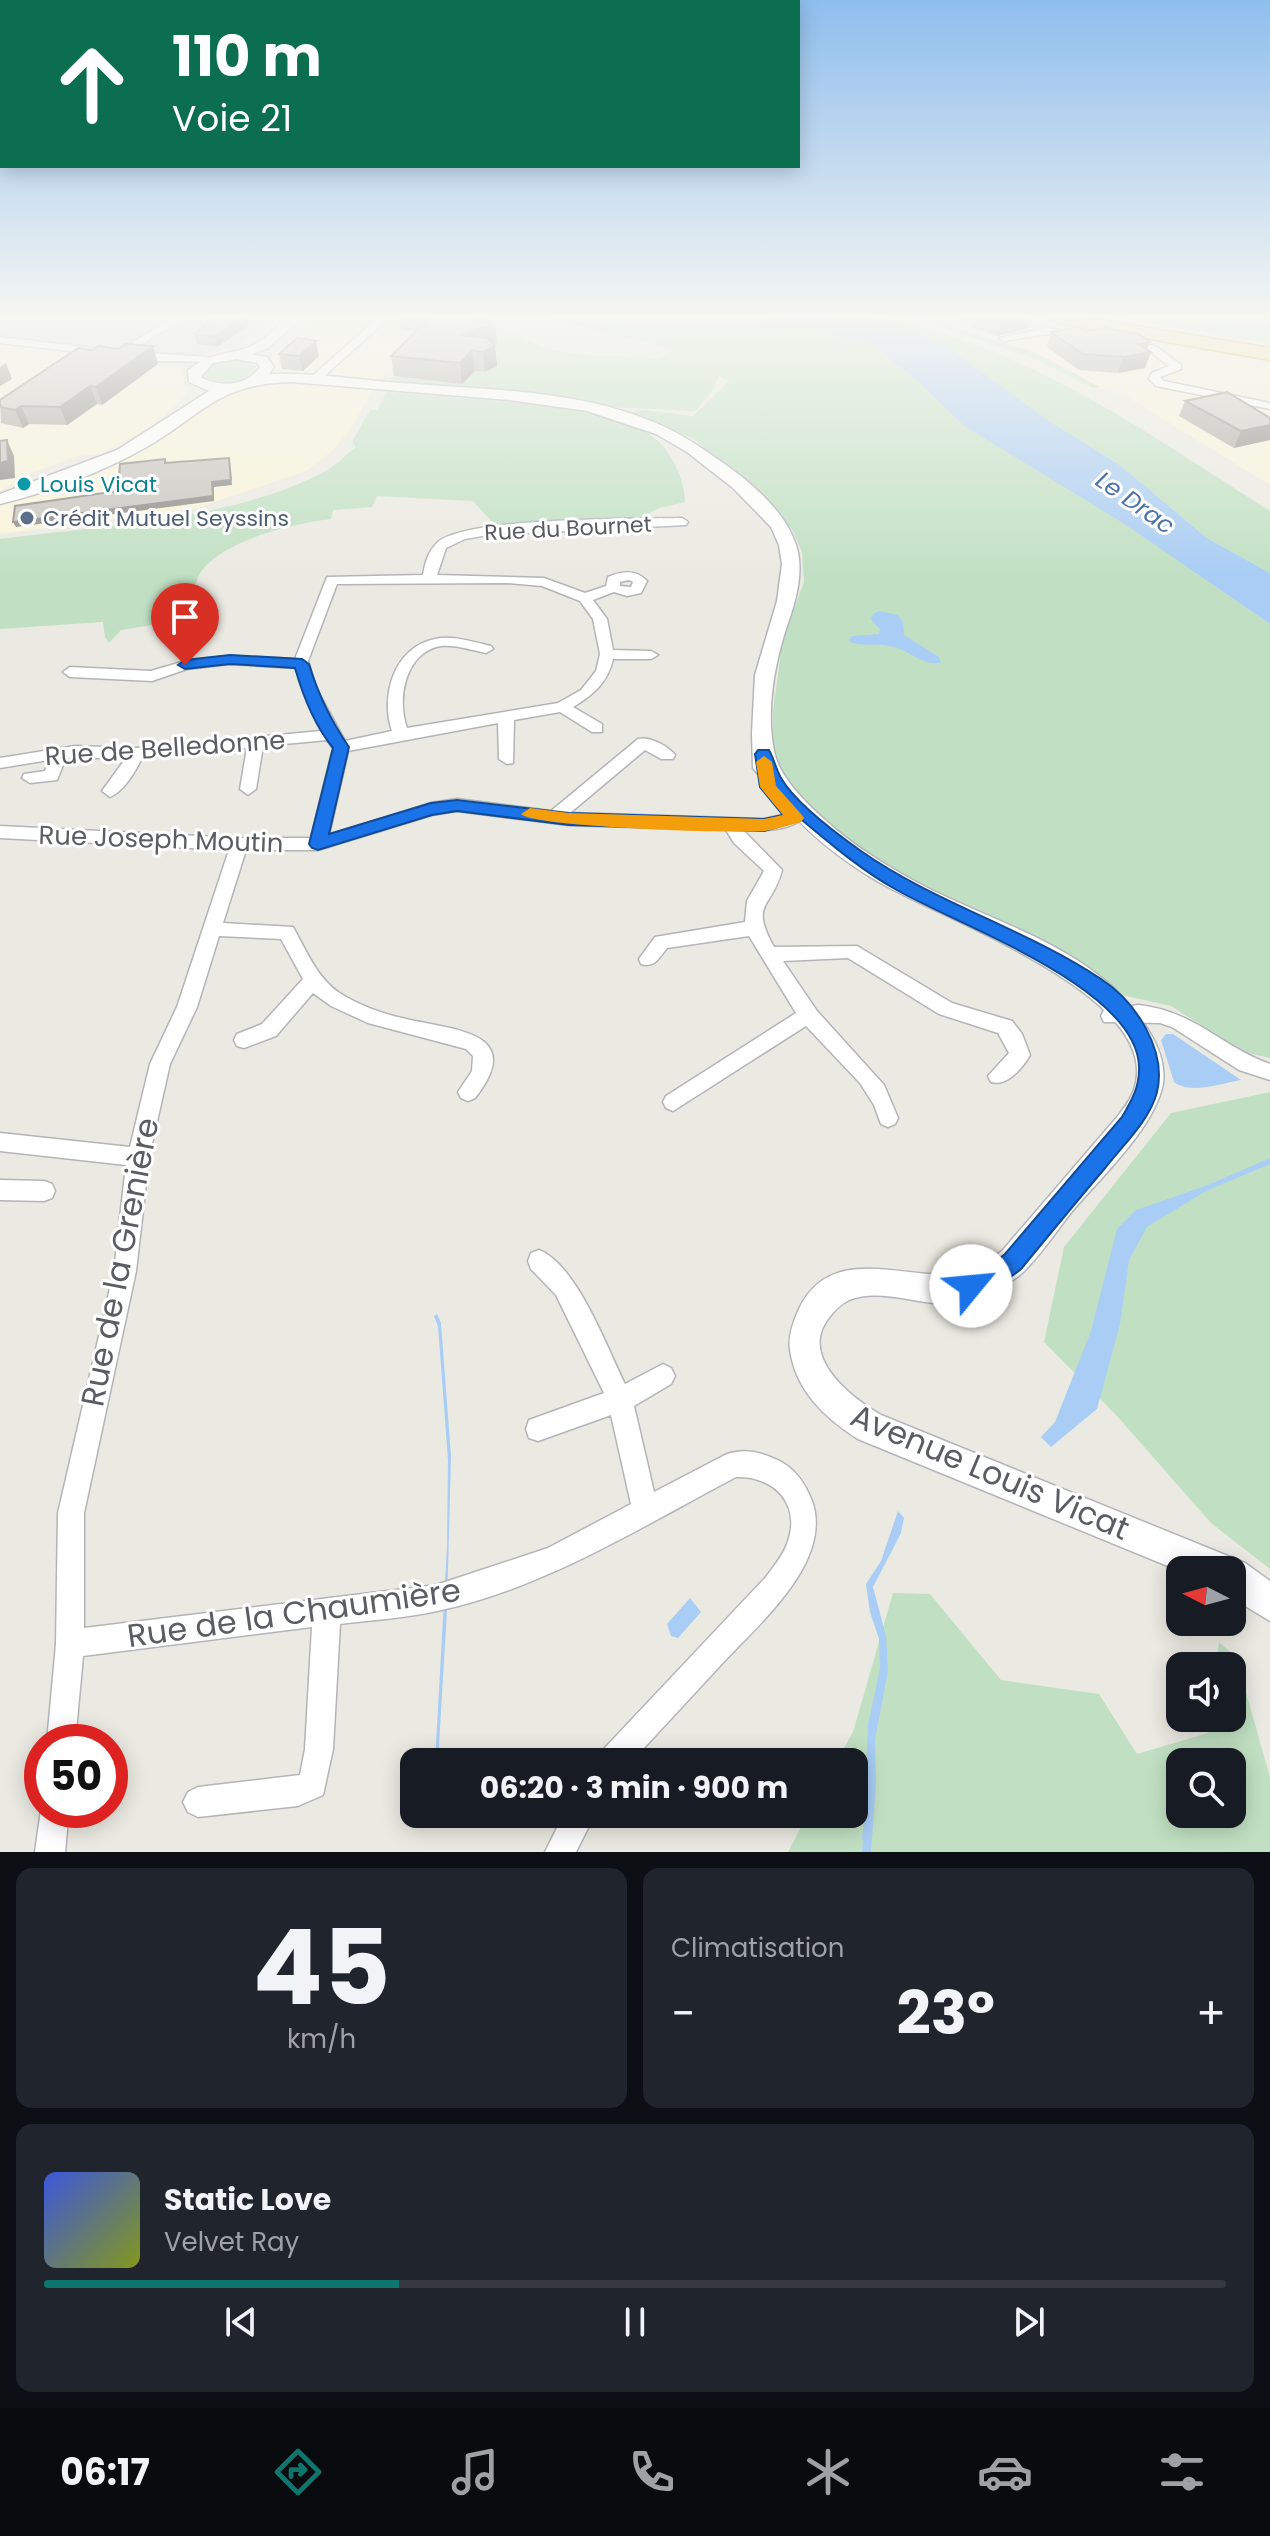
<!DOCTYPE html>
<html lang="fr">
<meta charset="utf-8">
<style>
body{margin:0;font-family:Poppins,sans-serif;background:#20242c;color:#f1f3f6;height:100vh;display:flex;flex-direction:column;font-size:30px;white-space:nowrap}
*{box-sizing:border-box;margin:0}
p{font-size:26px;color:#9ea1a6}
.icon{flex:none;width:44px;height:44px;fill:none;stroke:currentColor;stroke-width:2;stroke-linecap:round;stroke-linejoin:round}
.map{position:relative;height:1852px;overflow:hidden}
.details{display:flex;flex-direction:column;gap:16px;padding:16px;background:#0d0f14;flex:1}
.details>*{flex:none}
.top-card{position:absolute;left:0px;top:0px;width:800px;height:168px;box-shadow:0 4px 20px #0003;background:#0b6e4f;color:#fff;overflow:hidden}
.needle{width:52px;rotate:276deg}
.fabs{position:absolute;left:1166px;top:1556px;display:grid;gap:16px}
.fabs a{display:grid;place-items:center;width:80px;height:80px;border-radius:16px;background:#171b24;box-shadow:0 4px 20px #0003;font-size:40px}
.speed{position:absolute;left:24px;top:1724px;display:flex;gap:16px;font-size:40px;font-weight:700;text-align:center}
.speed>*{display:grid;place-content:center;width:104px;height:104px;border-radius:50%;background:#171b24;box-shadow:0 4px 20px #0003;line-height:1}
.speed .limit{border:12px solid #d22;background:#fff;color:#111}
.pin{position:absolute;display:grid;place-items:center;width:68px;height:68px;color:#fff;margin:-82px -34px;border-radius:50% 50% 50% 0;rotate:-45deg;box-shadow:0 0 8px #0007}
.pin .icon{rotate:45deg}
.me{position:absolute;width:88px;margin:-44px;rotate:62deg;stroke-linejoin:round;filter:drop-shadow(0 0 6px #0008)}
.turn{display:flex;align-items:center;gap:28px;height:168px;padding:0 40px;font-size:36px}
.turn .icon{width:104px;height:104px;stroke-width:2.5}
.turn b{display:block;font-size:56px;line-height:68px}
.big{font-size:60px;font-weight:700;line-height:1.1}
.details .widget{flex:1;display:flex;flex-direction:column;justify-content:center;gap:12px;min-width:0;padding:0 28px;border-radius:16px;background:#20242c}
.details .dial{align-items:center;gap:0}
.dial b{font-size:104px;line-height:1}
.song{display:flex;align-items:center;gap:24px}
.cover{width:96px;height:96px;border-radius:12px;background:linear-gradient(135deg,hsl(230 70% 55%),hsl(70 70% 35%))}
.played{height:8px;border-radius:4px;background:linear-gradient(90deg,#0f766e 30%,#363941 30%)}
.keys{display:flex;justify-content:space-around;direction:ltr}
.heat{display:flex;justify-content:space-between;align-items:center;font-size:44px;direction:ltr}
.details .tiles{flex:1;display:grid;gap:16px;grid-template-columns:1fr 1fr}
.widget:last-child{grid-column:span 2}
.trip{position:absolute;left:400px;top:1748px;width:468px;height:80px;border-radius:16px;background:#171b24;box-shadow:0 4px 20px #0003;font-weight:700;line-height:80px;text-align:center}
.tab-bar{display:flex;height:128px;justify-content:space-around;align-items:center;background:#090b0e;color:#9ea1a6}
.tab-bar .icon{width:56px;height:56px}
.tab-bar .active{color:#0f766e}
.tab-bar b{font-size:36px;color:#f1f3f6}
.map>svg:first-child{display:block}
.commercial{fill:#f9f4d9}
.industrial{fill:#dad9d4}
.green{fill:#c1e0c3;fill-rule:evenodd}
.water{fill:#a9cdf4}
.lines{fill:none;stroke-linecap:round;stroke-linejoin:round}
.stream{stroke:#a9cdf4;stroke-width:6}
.minor-casing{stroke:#b2b4b8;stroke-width:3}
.secondary-casing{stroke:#b3b5bb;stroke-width:3}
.motorway-casing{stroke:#d3a91a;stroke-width:3}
.minor{fill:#fff;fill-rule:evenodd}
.secondary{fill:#fff;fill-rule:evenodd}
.motorway{fill:#f0e194;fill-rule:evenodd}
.wall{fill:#aba9a3}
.shaded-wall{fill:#8b8985}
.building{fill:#c7c4be;stroke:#8b8985;stroke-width:2}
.route{fill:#1a73e8;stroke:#114b97;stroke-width:2}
.slow{fill:#f59e0b}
.culture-dot{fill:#0f9aa8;stroke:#fff;stroke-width:3}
.service-dot{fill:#5c6f8a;stroke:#fff;stroke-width:3}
.labels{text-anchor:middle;stroke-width:6;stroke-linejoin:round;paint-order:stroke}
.far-culture-label{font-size:22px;fill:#0d838f;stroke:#fff;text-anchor:start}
.far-service-label{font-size:22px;fill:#4e5e75;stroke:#fff;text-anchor:start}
.far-street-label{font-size:22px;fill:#5a5d61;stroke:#fff}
.far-water-label{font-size:24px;font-style:italic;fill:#4c73ac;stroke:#fff}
.street-label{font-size:26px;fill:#5a5d61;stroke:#fff}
.near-street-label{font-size:32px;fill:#5a5d61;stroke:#fff}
</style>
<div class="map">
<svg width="1270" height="1852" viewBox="0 0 1270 1852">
<rect width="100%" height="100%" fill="#ebeae2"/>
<path class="commercial" d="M317 317H447L378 382 348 432 333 450 306 471 197 508 0 534V501L104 463 221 394 260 383 274 368 273 355Z
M920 317H995L1270 362V485L1121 393 1106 391 1051 360 1032 351Z
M0 340 83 346 163 362 182 368 184 384 189 388 187 394 153 426 101 454 77 456 32 473 0 491Z"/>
<path class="industrial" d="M0 317H281L231 347 195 356 0 340Z"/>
<path class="green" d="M449 317C496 317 514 340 554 350 588 359 624 354 659 359L675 349 542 317H757L869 343 918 381 1270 624V1058L1243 1052 1171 1006 1122 995 1087 971 880 865 816 816 783 775 773 745V710L783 637 804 582 802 552 792 529 722 461 692 438 629 413 643 410 693 416 729 381 719 376 711 393 695 411 610 407 387 383Z
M862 317C893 317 920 326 950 336 1067 374 1167 446 1270 511V573L1207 538 1120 465 1049 421Z
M913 317 1032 351 1100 387 1093 388 1033 358Z
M1118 317 1270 318V343L1132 320Z
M232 360 248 361 256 367 255 371C242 383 222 386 206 377L205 371 215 363Z
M387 392C444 397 620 403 658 441 675 458 684 480 685 502L659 508 637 519 495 525 473 501 377 496 372 507 333 510 331 519C296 523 211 542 197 580 194 587 194 597 193 605L209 614 211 624 152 625 121 630 109 643 105 637 103 622 0 629V539C100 526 232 520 322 473 334 467 345 456 356 447L352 442 370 410H377Z
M1270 1092V1569L1211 1523 1117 1416 1044 1342 1064 1247 1171 1113Z
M893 1593 930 1594 1001 1680 1099 1694 1137 1754 1208 1733 1210 1718H1232V1666H1216L1219 1642 1236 1657 1270 1777V1852H788L808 1814H854V1762H836L853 1732ZM1180 1762H1232V1814H1180Z"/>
<path class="water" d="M757 317H862L914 330 943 344 1049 421 1120 465 1207 538 1270 573V624L1123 523 963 425 918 381 869 343Z
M879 611 898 615 903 622 904 635 939 657 941 663C920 665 912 651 893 647 878 642 864 648 849 641L852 636 879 634 880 629 871 619 873 614Z
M1166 1034H1173L1241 1080C1222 1083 1190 1095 1174 1082L1161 1040Z
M1270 1158V1164L1206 1191 1147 1227 1129 1260 1120 1324 1097 1409 1051 1447 1041 1437 1055 1422 1091 1331 1117 1229 1136 1210 1208 1185Z
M437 1314 441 1323 451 1456 447 1610 438 1762H435L447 1546 448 1460 438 1326 434 1316Z
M898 1511 904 1518 901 1533 873 1587 886 1636 888 1671 875 1740 876 1783 871 1852H862L864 1830 867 1833 869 1818 864 1814 868 1725 880 1668 879 1639 870 1612 866 1584 881 1561Z
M690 1598 701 1612 678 1638 671 1636 667 1624Z"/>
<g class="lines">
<path class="stream" d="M865 1838 868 1815"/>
<g class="minor-casing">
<path id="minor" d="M174 317H185L130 352 209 357 214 360 213 362 157 361 0 343V337L119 351Z
M379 317H390L319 381H311V377Z
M1048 328 1082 334 1077 337 1048 334 1004 341 999 338Z
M1126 339 1157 347 1181 365V369L1160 377 1164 381 1270 403V409L1156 386 1149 379 1152 373 1169 366 1149 351 1122 344 1121 342Z
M682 518 688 522 686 525 488 535 465 539 446 548 437 575 544 578 585 593 606 586 608 577C622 571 636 569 647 581L641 593 627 596 614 592 593 600 607 619 613 650 651 651 658 655 651 659H613C608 682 593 695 573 707L602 724V732H592L560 712 514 720 513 763 507 764 499 759 498 723 348 751 329 835 431 803 457 799 551 811 638 739C650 736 668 746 675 755L673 759H661L645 750 570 813 764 819 795 812 801 814 803 818C790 831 761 831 743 830L782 870C772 909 749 902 774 947L857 946 952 1003 1012 1021 1022 1034 1030 1055C1023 1068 1006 1087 991 1082L988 1076 1009 1053 998 1033 939 1014 848 958 783 961 817 1011 884 1085 898 1118 895 1124 888 1127 881 1124 874 1105 860 1083 806 1026 673 1111 666 1108 663 1102 666 1096 796 1013 749 936 667 948C659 958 655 968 641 964L639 959 655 937 745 922 747 901 764 871 734 843 726 830 569 825 457 811 432 815 318 850H246L223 923 293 927C306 950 316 976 338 992 358 1005 383 1014 406 1019 452 1030 528 1031 475 1098L468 1101 461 1098 458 1092 472 1071 473 1056 466 1049 368 1023 331 1006 313 993 276 1036 244 1048 237 1046 234 1040 237 1034 262 1024 303 979 281 939 219 936 197 1007 170 1064 149 1157 136 1271 84 1513V1628L436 1585 548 1548 631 1504 611 1415 538 1441 529 1438 526 1429 529 1420 604 1393 556 1295 531 1269 528 1261 531 1253 539 1250C577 1265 607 1348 625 1384L663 1364 671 1368 675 1376 671 1384 634 1406 654 1492 725 1455C745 1447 765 1453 783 1463 798 1472 806 1486 812 1501 834 1563 755 1627 718 1668 689 1699 660 1731 631 1762H596L601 1752 766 1577C773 1567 783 1556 787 1544 802 1505 775 1476 736 1477 641 1527 543 1589 437 1611 405 1618 372 1620 340 1624L333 1749 323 1795 298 1806 198 1817 188 1812 183 1802 188 1792 198 1787 300 1775 305 1749 312 1627 83 1656 75 1742H47L56 1644 58 1513 114 1271 126 1165 0 1151V1133L130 1147 150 1064 177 1007 229 850 0 838V826L239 838H311L333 748 327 740 263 746 256 789 248 795 240 789 247 748 142 758C135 772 125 790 110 797L102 791 126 758H66L57 780 30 783 22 778 24 774 45 771 49 760 0 768V758L75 746 136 748 321 731 296 668 230 664 187 669 152 681 70 677 63 672 70 667 151 671 185 661 230 656 295 659 327 577 423 575C425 563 428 551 438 542 467 517 637 519 682 518ZM629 580 633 582 631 587 620 586V582ZM508 583 542 586 580 601 593 619 600 654 596 671 581 690 558 703 407 728C397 701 404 657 436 647 451 643 471 650 486 653L493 649 491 646C473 642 453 635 435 639 394 647 380 696 392 731L345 741 316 688 308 661 337 584Z
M1138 1005C1195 1011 1220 1046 1270 1064V1080L1239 1070 1172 1027 1160 1023 1104 1022 1101 1016 1104 1010Z
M0 1180 44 1181 52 1184 55 1191 52 1198 44 1201 0 1200Z
M42 1803V1810H69L65 1852H35Z
M564 1814H595L576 1852H545Z"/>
</g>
<g class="secondary-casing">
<path id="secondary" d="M288 317H303L268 348 252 354 267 357 274 367 269 374C314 372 358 380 402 383 501 391 611 389 697 445 733 469 782 502 796 545 805 573 795 603 786 629 774 666 766 712 774 751 779 777 805 802 824 819 852 845 885 865 918 883 995 924 1091 946 1142 1021 1155 1039 1166 1060 1163 1083 1156 1127 1098 1180 1070 1214 1055 1233 1040 1256 1022 1273 1006 1287 983 1298 963 1302 926 1310 884 1286 849 1300 841 1304 833 1312 828 1319 799 1358 852 1398 881 1415L1245 1563 1270 1581V1621L1232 1598V1570L1180 1571 858 1439C825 1418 796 1391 790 1350 788 1336 793 1322 799 1309 831 1241 907 1282 960 1273 976 1270 989 1261 1002 1251L1118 1116C1124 1108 1131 1099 1134 1090 1167 994 931 916 872 878 828 851 790 819 763 775L757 773 753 768 752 733 755 675 777 601 782 564 779 545 771 527 733 488 687 452 656 434 587 411 509 400 291 382C215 384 202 416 143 449 100 473 49 492 0 504V494L117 450 209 391 189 382 188 370C214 349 234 357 259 342 269 335 279 325 288 317ZM237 359 257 363 260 367C247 386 220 388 201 377L213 363Z"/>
</g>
<g class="motorway-casing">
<path id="motorway" d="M1045 317H1083L1270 348V360L1054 322Z"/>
</g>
<use href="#minor" class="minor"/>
<use href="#secondary" class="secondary"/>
<use href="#motorway" class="motorway"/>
</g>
<path class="wall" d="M398 317H491V323L495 324 497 344 494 345 497 366 485 372 475 371 462 384 394 376 391 356 416 331 402 330V327L399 326Z
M958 317H1030L1026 329 997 336 972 327Z
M249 325 217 347 197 344 194 334Z
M1085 331 1147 350 1145 368 1118 373 1079 370 1047 347 1051 332Z
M153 346 158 364 102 405 97 404 67 425 29 424 23 428 1 423 0 400 92 350Z
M279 354 319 356 303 371 282 369Z
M1185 401 1270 418 1234 448 1179 416Z"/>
<path class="shaded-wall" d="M243 317H247L249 325 217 347 215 337Z
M479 317H491V325L495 324 497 344 475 351 472 350 475 371 462 384 460 363 459 335Z
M1019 317H1030L1026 329 997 336 1001 321Z
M316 341 319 356 303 371 299 356Z
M1150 342 1146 353 1151 352 1145 368 1118 373 1123 357 1138 344Z
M153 346 158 364 102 405 96 387Z
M495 346 497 366 485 372 483 352Z
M6 363 12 379 0 386V367Z
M90 386 97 404 67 425 60 407Z
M21 406 29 424 23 428 15 410Z
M1270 425V440L1234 448 1241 431Z
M7 440 14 456 15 478 0 480V463Z
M229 458 232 485 214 487V501L16 527 13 522 212 482Z"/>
<path class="building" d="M218 317H243L215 337 194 334Z
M431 317H479L475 321 495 324 459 335 487 338 495 346 483 352 472 350 460 363 391 356Z
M990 317H1019L1001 321Z
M1079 327 1085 331 1105 328 1139 334 1150 342 1138 344 1151 352 1123 357 1083 354 1051 332Z
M297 338 316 341 299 356 279 354Z
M126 344 153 346 96 387 90 386 60 407 21 406 15 410 0 407V400L78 348 92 350 99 346 118 349Z
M1227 392 1270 418V425L1241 431 1185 401Z
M7 440 8 461 0 463V441Z
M229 458 231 480 212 482 213 496 13 522 15 506 118 491 120 464 165 459V463Z"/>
<linearGradient id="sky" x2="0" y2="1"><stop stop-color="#8fbeed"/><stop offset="0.55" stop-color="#f6f6f2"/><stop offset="1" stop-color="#f6f6f2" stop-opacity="0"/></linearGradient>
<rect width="1270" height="576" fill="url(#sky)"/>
<path class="route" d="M230 655 302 659 309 664C318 694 331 721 349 747L329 834 431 803 457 800 569 813 764 819 783 815 760 787 755 754 758 750H769C774 759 776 769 781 778 796 804 837 834 861 851 935 903 1026 929 1101 979 1136 1002 1167 1050 1157 1092 1150 1120 1123 1145 1106 1167 1077 1201 1049 1235 1021 1269 1006 1282 989 1290 971 1297L963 1294 959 1286 963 1278 991 1265 1005 1254 1122 1117C1132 1100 1140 1086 1139 1066 1136 987 955 924 895 889 861 870 832 845 802 820L764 831 569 825 457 811 432 815 318 850 312 848 309 844 333 748C315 726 303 696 295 668L230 664 185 669 178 665 185 660Z"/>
<path class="slow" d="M764 756 772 762 776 786 801 814 804 818 801 822C790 825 777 829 765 831 738 834 532 827 521 814L530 808 569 813 764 819 783 815 760 787 756 762Z"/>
<circle class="culture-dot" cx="24" cy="484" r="8"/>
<circle class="service-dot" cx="27" cy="518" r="8"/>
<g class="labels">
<g class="far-culture-label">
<text x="40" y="492">Louis Vicat</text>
</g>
<g class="far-service-label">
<text x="43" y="526">Crédit Mutuel Seyssins</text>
</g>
<g class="far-street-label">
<text transform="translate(568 528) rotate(-3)" y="8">Rue du Bournet</text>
</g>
<g class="far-water-label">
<text transform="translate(1135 503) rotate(35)" y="8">Le Drac</text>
</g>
<g class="street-label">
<text transform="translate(165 748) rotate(-4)" y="9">Rue de Belledonne</text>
<text transform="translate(161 839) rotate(2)" y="9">Rue Joseph Moutin</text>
</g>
<g class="near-street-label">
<text transform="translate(120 1262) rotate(-79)" y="11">Rue de la Grenière</text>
<text transform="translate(990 1472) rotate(23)" y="11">Avenue Louis Vicat</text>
<text transform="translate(294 1613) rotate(-8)" y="11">Rue de la Chaumière</text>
</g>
</g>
</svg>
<div class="fabs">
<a><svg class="needle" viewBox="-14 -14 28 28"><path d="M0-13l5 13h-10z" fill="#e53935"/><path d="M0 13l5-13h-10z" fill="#9ea1a6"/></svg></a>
<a><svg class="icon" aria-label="sound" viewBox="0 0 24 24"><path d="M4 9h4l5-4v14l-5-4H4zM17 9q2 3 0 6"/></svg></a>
<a><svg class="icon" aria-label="search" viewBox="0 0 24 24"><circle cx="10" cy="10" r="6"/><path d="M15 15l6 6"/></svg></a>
</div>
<div class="speed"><div class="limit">50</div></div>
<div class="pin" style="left:185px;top:665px;background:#d93025"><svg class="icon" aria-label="arrive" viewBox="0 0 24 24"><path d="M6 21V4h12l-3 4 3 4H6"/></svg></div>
<svg class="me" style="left:971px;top:1286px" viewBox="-20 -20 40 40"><circle r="19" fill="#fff"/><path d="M0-13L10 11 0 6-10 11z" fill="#1a73e8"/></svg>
<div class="trip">06:20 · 3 min · 900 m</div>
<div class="top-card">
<div class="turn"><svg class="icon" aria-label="ahead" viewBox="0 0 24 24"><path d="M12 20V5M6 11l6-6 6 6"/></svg><div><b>110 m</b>Voie 21</div></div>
</div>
</div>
<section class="details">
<div class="tiles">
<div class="widget dial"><b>45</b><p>km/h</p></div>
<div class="widget"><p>Climatisation</p>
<div class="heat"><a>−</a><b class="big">23°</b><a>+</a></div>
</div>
<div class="widget">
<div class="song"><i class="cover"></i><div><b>Static Love</b><p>Velvet Ray</p></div></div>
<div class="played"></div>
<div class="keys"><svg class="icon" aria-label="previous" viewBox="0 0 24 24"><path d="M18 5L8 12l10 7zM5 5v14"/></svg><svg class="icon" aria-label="pause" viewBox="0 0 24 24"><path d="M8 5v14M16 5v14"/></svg><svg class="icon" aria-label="next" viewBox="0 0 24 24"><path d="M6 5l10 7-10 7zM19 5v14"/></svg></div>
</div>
</div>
</section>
<nav class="tab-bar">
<b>06:17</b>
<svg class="icon active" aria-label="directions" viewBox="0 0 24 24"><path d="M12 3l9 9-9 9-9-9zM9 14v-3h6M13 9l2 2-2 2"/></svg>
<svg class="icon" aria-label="music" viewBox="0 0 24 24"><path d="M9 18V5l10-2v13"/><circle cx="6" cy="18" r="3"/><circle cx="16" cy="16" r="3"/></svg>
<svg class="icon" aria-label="phone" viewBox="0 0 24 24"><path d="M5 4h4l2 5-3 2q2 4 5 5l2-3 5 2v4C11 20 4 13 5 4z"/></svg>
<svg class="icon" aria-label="climate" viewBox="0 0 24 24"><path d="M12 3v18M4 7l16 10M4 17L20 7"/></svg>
<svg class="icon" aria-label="car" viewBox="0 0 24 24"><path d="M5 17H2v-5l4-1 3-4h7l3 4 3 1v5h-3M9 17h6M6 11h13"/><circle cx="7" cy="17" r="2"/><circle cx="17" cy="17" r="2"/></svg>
<svg class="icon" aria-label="filters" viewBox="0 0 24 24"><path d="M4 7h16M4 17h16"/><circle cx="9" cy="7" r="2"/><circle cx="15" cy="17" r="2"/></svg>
</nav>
